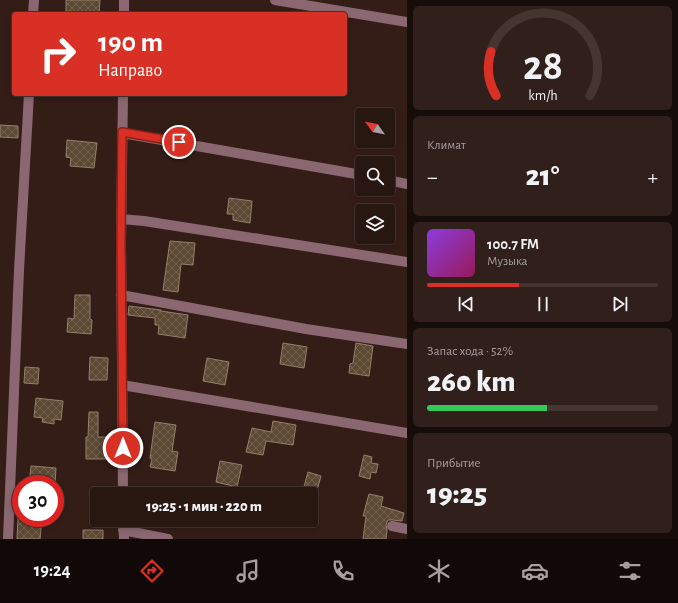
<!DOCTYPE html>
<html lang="ru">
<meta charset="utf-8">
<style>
body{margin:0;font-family:"Alegreya Sans",sans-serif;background:#301f1a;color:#f1f3f6;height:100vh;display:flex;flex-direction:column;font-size:15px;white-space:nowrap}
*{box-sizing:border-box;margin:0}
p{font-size:13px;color:#a59f9f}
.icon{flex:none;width:22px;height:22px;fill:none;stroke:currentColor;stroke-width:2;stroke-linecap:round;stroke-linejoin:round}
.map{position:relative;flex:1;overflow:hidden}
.panel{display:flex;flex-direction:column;gap:6px;padding:6px;background:#160c09;width:271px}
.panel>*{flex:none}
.top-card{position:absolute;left:12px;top:12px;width:335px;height:84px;border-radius:4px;box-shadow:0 2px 6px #0003,0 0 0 1px #443531;background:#d93025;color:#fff;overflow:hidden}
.needle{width:26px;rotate:303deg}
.fabs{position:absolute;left:355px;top:108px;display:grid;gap:8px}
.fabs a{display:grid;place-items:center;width:40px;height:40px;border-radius:4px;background:#281611;box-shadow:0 2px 6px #0003,0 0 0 1px #443531;font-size:20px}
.speed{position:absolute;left:12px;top:475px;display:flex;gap:8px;font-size:20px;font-weight:700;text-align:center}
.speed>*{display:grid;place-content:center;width:52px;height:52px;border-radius:50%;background:#281611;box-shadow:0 2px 6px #0003,0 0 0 1px #443531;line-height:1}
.speed .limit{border:6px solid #d22;background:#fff;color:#111}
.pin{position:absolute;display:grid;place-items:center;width:34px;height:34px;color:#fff;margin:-17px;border:2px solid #fff;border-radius:50%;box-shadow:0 1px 4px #0007}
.me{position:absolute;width:44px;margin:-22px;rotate:0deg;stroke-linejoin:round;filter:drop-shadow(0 0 3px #0008)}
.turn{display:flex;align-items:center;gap:14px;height:84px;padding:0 20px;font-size:18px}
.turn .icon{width:52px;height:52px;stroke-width:2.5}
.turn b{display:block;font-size:28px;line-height:34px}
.big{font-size:30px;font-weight:800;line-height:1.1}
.panel .tile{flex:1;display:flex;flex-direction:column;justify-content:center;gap:6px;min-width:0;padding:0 14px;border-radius:6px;background:#301f1a}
.panel .dial{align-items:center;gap:0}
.dial svg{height:104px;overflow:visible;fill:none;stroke:#443531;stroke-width:7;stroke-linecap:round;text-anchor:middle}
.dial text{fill:#f1f3f6;stroke:none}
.song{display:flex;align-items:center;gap:12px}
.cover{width:48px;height:48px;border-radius:6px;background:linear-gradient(135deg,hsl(270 70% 55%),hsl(330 70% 35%))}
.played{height:4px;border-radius:2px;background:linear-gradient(90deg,#d93025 40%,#443531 40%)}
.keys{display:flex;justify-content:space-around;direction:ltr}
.heat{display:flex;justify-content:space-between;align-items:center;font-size:22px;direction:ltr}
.charge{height:6px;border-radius:3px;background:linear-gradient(90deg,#34c759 52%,#443531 0)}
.trip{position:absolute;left:90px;top:487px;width:228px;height:40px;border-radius:4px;background:#281611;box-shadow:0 2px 6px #0003,0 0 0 1px #443531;font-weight:800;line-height:40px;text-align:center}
.tab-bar{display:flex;height:64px;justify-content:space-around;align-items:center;background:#100907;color:#a59f9f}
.tab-bar .icon{width:28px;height:28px}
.tab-bar .selected{color:#d93025}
.tab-bar b{font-size:18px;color:#f1f3f6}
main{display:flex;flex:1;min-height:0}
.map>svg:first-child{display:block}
.building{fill:url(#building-cross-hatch);stroke:#937f6a}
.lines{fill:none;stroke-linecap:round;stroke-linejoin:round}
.minor{stroke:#8b6871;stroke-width:10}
.route-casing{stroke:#8d1f18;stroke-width:10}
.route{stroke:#d93025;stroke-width:7}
</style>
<main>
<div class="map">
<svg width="407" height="539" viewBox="0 0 407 539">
<defs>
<pattern id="building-cross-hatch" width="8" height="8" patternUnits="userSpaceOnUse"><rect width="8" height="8" fill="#5d4833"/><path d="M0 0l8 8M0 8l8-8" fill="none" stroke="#746250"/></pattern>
</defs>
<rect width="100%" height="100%" fill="#351d17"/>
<path class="building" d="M66 0H100L99 13 66 11Z
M0 125 18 126V138L0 137Z
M67 140 97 143 94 168 70 166 71 158 66 157Z
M229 198 252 201 250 223 233 220V214H227Z
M170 241 195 243 193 265 181 264 178 292 163 290Z
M75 295H90V319L92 320 91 334 67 332 68 318 74 319Z
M129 306 161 310V311L188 315 185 338 158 334 159 325H155V318L128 315Z
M283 343 307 347 304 368 280 364Z
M356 343 373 346 369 376 349 373 350 364 353 363Z
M90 357 108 358 107 380H89Z
M207 358 229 362 225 385 203 381Z
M25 367 39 368 38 384 24 383Z
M36 398 63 401 61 420 54 419V424L42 422 43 418 34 417Z
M89 412H98V437H107V459H86V437H88Z
M273 421 296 425 293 445 266 441 263 455 246 452 252 428 271 432Z
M155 422 176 425 172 451 178 452 175 471 150 467 152 459 150 458Z
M364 455 372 457 371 463 378 464 376 473 371 472 370 479 359 476Z
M220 461 242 465 237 487 216 482Z
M31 466 56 468 55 484H29Z
M308 472 321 476 316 494H302Z
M369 494 383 497 381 506 404 513 402 521 393 520H388L387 522 386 525 387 530 386 539H363L366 516H363Z
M18 518H42L40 539H17Z
M83 530H103V539H83Z"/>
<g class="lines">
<path class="minor" d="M275 0 407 22
M33 14 34 0
M124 14V0
M123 94 121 242 123 494
M122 133 362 175
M388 180 407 184
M121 219 144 221 407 262
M121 295 306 329 407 344
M122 385 407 433
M123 520 124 539
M392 526 407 529
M123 530 168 539
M8 539 19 270 29 94"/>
</g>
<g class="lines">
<g class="route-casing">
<path id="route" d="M123 448 121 242 122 132 179 142"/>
</g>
<use href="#route" class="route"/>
</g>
</svg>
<div class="fabs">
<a><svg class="needle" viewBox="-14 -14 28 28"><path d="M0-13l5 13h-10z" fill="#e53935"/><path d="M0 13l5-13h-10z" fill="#a59f9f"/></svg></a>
<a><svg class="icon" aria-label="search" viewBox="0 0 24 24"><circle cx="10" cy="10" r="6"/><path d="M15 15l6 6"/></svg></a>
<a><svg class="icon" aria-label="layers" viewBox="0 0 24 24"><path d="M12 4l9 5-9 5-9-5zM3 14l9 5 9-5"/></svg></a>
</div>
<div class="speed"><div class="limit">30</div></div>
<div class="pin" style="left:179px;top:142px;background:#d93025"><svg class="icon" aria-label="arrive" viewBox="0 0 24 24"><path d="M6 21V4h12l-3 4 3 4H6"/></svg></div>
<svg class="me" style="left:123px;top:448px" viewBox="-20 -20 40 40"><circle r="17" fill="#d93025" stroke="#fff" stroke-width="3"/><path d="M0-11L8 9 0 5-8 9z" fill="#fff"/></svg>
<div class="trip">19:25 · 1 мин · 220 m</div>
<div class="top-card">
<div class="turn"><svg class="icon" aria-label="right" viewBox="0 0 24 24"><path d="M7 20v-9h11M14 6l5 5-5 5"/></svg><div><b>190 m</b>Направо</div></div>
</div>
</div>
<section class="panel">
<div class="tile dial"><svg viewBox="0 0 100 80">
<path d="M14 69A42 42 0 1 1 86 69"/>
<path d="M14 69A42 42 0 0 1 10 35" stroke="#d93025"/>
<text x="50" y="56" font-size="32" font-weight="700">28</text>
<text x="50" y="72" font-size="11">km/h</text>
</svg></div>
<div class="tile"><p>Климат</p>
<div class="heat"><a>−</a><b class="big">21°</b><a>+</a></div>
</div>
<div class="tile">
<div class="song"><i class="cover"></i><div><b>100.7 FM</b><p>Музыка</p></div></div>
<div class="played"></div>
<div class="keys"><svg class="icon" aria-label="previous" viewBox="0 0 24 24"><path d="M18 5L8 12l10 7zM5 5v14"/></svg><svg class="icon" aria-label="pause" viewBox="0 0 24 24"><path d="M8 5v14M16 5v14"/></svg><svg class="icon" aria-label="next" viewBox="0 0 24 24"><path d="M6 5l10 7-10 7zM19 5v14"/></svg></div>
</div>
<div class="tile"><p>Запас хода · 52%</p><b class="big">260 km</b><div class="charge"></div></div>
<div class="tile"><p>Прибытие</p><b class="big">19:25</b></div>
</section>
</main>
<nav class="tab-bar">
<b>19:24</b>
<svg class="icon selected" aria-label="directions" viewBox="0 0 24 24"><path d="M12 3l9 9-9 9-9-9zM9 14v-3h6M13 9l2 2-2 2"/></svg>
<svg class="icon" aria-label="music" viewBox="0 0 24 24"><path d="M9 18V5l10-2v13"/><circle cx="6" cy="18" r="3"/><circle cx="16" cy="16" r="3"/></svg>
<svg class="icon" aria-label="phone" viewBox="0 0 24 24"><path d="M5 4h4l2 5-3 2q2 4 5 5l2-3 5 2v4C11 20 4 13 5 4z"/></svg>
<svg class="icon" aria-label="climate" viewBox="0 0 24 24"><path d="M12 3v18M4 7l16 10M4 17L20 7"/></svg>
<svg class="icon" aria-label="car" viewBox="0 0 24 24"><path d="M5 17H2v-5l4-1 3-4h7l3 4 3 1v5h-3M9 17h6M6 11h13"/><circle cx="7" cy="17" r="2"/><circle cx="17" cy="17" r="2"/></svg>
<svg class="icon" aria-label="filters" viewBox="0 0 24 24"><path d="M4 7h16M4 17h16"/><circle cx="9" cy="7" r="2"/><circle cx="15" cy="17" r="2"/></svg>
</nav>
